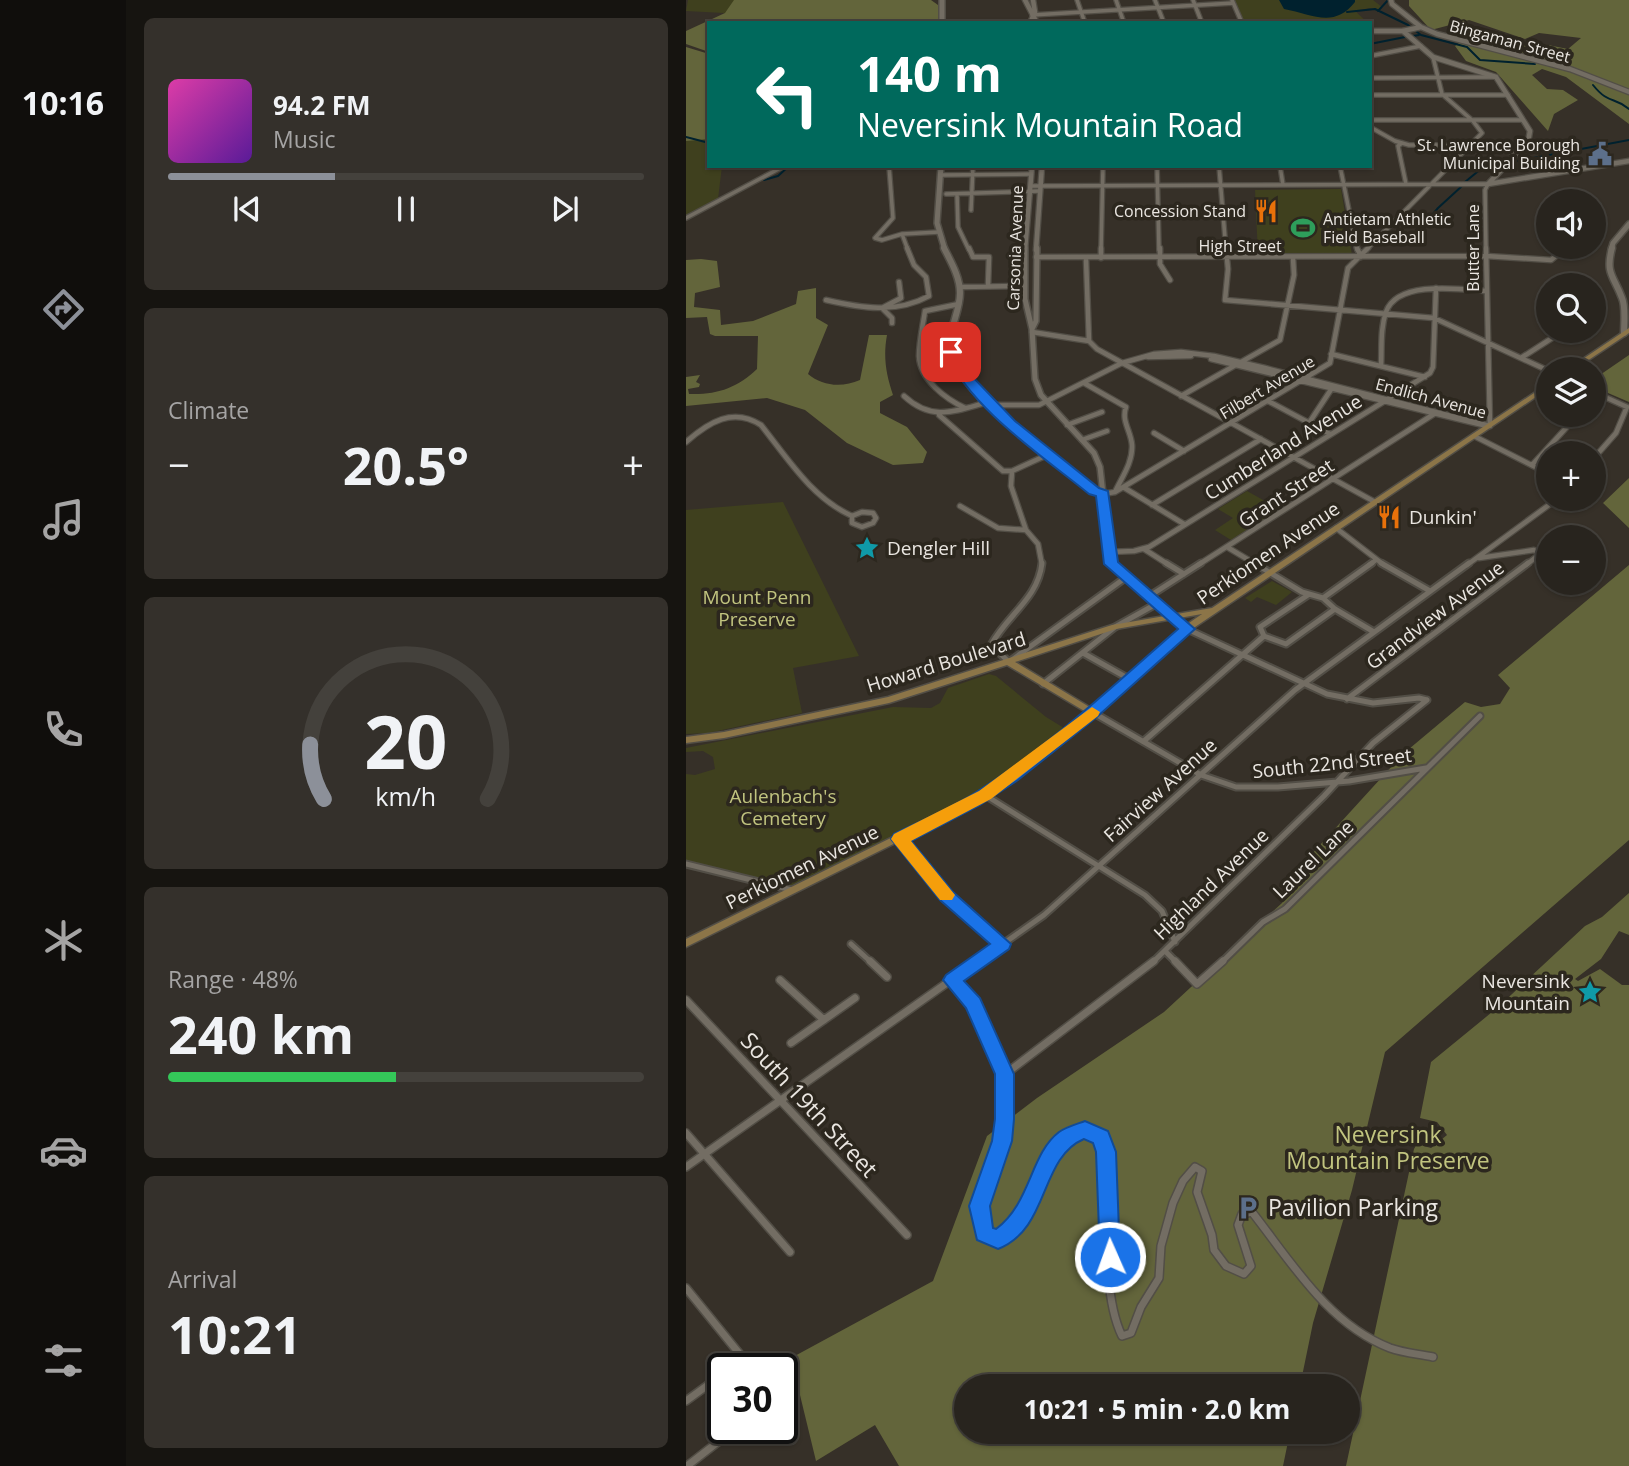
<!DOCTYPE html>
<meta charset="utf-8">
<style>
body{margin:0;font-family:"Open Sans",sans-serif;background:#34302b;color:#f1f3f6;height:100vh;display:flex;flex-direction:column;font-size:26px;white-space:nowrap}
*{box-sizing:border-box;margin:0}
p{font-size:23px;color:#a5a4a4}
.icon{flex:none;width:38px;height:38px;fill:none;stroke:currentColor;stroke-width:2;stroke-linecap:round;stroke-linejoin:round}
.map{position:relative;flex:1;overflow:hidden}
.details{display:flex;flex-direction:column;gap:18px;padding:18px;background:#161410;width:560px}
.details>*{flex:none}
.hud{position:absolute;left:21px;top:21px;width:665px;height:147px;border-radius:0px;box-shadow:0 2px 5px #0004,0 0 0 2px #44413c;background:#00695c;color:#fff;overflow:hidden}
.controls{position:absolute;left:850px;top:189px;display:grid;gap:14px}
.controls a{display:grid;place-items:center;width:70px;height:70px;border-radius:50%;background:#28241e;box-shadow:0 2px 5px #0004,0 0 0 2px #44413c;font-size:35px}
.speed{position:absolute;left:21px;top:1353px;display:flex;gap:14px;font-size:35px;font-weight:700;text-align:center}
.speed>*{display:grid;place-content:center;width:91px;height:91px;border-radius:50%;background:#28241e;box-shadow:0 2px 5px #0004,0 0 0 2px #44413c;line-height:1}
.speed .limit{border:4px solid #111;border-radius:10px;background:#fff;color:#111}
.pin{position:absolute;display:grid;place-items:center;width:60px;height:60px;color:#fff;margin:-30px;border-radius:14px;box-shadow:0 4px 10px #0006}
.me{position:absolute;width:77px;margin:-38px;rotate:358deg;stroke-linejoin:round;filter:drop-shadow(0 0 5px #0008)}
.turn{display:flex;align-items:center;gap:24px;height:147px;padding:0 35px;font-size:32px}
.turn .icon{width:91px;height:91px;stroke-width:2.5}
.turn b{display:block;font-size:49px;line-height:60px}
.big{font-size:52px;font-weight:700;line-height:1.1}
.details .tile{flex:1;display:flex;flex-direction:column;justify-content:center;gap:10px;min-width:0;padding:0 24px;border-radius:10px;background:#34302b}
.details .dial{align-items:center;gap:0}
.dial svg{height:182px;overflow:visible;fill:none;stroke:#44413c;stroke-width:7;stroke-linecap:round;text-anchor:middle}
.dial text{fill:#f1f3f6;stroke:none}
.song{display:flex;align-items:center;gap:21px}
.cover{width:84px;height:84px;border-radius:10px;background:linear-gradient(135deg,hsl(320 70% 55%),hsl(270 70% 35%))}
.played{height:7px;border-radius:4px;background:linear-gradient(90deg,#8c9099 35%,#44413c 35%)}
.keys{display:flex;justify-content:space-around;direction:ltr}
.heat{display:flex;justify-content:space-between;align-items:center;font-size:38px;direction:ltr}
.charge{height:10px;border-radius:5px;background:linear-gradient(90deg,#34c759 48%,#44413c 0)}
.trip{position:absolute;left:268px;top:1374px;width:406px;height:70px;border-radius:35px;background:#28241e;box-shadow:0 2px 5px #0004,0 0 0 2px #44413c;font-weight:700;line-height:70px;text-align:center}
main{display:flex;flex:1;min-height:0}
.tab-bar{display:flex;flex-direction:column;width:126px;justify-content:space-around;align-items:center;background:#100e0c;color:#a5a4a4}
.tab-bar .icon{width:49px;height:49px}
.tab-bar .active{color:#8c9099}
.tab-bar b{font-size:32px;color:#f1f3f6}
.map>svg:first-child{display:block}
.green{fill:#3f401e}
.forest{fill:#63653b}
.water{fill:#00212e}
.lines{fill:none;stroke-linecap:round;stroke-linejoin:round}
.stream{stroke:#00212e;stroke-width:2}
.minor-far3-casing{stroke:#524e46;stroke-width:6}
.minor-far2-casing{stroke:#524e46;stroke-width:7}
.minor-far1-casing{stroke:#524e46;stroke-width:9}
.minor-casing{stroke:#524e46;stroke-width:10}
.tertiary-far1-casing{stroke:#524e46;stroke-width:7}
.tertiary-casing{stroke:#524e46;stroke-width:8}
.secondary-far2-casing{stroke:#524e46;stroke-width:8}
.secondary-far1-casing{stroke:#524e46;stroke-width:9}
.secondary-casing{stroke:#524e46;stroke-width:11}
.primary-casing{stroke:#524e46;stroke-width:3}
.minor-far3{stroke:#736d63;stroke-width:3.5}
.minor-far2{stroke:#736d63;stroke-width:4.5}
.minor-far1{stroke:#736d63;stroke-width:5}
.minor{stroke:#736d63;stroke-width:7}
.tertiary-far1{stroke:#736d63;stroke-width:4.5}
.tertiary{stroke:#736d63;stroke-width:5}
.secondary-far2{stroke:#736d63;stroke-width:5}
.secondary-far1{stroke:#736d63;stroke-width:6}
.secondary{stroke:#736d63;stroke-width:8}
.primary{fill:#8c7548;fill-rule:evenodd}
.route{fill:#1a73e8;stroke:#114b97;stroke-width:2}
.slow{fill:#f59e0b}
.labels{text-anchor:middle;stroke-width:7;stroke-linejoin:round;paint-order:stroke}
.far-street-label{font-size:16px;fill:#eae6e1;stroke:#2c271e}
.far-poi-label{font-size:16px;fill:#eae6e1;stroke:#2c271e;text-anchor:end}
.street-label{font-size:19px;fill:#eae6e1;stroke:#2c271e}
.poi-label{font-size:19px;fill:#eae6e1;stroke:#2c271e;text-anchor:start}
.park-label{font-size:19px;fill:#c1c47f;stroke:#2c271e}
.near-street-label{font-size:23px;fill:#eae6e1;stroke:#2c271e}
.near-park-label{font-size:23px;fill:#c1c47f;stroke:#2c271e}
.near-poi-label{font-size:23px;fill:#eae6e1;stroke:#2c271e;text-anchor:start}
</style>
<main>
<nav class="tab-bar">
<b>10:16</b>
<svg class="icon active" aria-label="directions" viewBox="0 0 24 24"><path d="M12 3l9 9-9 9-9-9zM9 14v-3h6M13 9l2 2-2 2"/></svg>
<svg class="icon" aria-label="music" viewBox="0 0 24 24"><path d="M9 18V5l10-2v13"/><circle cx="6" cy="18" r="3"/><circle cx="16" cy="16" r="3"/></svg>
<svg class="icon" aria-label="phone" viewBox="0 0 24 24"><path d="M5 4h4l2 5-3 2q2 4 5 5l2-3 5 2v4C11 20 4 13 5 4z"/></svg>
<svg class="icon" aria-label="climate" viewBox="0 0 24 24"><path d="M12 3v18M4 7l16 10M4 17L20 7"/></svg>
<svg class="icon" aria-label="car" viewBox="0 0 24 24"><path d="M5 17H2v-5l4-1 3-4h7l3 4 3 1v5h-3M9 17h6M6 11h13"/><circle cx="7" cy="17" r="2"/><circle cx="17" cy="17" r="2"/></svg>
<svg class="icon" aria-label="filters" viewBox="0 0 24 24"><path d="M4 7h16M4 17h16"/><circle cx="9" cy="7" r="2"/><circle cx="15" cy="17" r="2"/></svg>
</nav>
<section class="details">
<div class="tile">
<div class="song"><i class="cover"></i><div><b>94.2 FM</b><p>Music</p></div></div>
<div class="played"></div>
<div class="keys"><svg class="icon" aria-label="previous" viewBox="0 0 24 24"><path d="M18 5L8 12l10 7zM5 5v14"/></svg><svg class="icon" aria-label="pause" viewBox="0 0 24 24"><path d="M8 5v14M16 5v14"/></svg><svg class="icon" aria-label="next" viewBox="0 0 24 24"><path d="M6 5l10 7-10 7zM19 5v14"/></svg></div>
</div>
<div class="tile"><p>Climate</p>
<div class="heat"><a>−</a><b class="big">20.5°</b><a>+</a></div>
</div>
<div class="tile dial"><svg viewBox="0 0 100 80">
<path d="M14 69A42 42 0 1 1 86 69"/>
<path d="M14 69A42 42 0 0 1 8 45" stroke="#8c9099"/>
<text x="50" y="56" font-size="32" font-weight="700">20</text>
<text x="50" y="72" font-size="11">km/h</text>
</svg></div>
<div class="tile"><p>Range · 48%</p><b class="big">240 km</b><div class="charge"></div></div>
<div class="tile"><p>Arrival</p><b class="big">10:21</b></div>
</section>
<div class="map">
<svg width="943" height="1466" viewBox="0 0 943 1466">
<rect width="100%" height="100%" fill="#363028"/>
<path class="green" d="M2 0H185L38 13 0 11Z
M546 0H687L696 7 692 11 684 8 669 11 682 23H556Z
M0 99 23 114V166H36L32 199 0 216Z
M655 189 666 255H572L569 190Z
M561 491 593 509 545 540 529 530 547 518 532 509Z
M97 502 173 656 107 668 116 713 22 733 0 734V510Z
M586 581 606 592 590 605 571 597 565 602 559 598Z
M303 674 310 676 360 717 378 728 298 790 263 810 104 887 0 861V774L9 775 29 769 27 757 17 751 0 752V748L207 707 245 708 254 703 262 688Z"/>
<path class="forest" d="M48 0H245L252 5 253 23H23V52L0 44V31L39 13Z
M723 0H943V124L880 77 856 69 846 75 861 89 877 90 892 100 868 114 862 131 810 72 780 61 769 46 773 43 770 36 802 49 852 43 882 49 895 38 853 33 839 39 783 20 745 30 723 6Z
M0 47 23 54V139L0 141Z
M15 259 31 261 34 287 9 293 8 307 34 310 35 325 67 321 110 304 112 291 130 288V318L142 325 122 374C136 386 156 388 174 380L183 335H201C197 357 200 374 207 395L194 402V413L221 427 241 452 237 463 207 465 161 443 119 410 81 398 0 406V377L14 375 10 382 14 384 13 387 2 389 3 394C31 395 51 388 71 369L72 336H29L24 334 21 317 0 318V260Z
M943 355V402L908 387V379Z
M943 478V528L917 503Z
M943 565V840L699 1052 666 1190 627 1323 614 1386H280V1432H604L597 1466H213L189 1425 130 1461 105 1358 247 1281 301 1136 351 1098 478 1012 596 903 614 867 717 754 779 702 795 707 814 704 824 688 812 675Z
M943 893V935L933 931 915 959 889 979 892 981 914 969 936 985H943V1466H660L728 1149 731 1144 745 1148 761 1135 751 1122 734 1118 745 1062 811 1008 899 926 916 917Z"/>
<path class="water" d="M593 0H669V2C648 29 626 14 598 9Z"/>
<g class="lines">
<path class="stream" d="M692 11 702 0
M661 12 689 9 722 25 735 35 781 47 794 60 849 64
M727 36 733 35
M684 44 719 37
M907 85C923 105 928 96 943 109
M0 137 23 143
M826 162 943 140
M78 180 92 176 103 166
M779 182 796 168 820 163
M722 244 752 208 776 186"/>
<g class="minor-far3-casing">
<path id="minor-far3" d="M391 0 399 23
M430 0 438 23
M469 0 478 23
M507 0 516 23
M546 0 556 23
M346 15 547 3
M684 56 735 46
M684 78 810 77
M684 95H822
M684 120H837
M684 127 709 141 723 145H789L831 153
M716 143 712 146 720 184
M203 166 207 218 189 238 196 240 216 234 253 232
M471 166 473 250
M533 166 540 250
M594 166 597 185
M654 166 671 250
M254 175 345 174
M345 186 802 184 799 190 800 250
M260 194 354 191
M271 194 272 227 283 250
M285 210 287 166
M0 218 98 166
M216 234 222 250
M869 247V250
M415 250 417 166
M680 250 796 133 787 121 756 94 747 57"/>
</g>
<g class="minor-far2-casing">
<path id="minor-far2" d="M283 248 287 257H303L302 286
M474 248V264L484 280
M540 248 542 269 539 300 748 318 863 371
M671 248 675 257
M800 248 804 426
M350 257 800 256 865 260 870 256 869 248
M415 258V248
M400 259 403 341 411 349 689 502
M274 287 339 286
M140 300C175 308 210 314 243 296L240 277 228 265 221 248
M196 308 215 298 213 282
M196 308 206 318V323
M239 311C237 325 233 341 233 356 234 380 260 399 279 408
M239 311 273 304
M346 332 403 341
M645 354 739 377
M462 357 505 356
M835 358 877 331
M525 359 801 426
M695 366C696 348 694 329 700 312 711 280 774 289 800 291
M240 376 289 363
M398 383 440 407C435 421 445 431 446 445 447 462 436 477 429 492
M908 392 941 407 930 433 908 458
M218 396C246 422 269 411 302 402
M495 396 594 340 608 275 607 258
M582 401 644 434
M306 405H353L436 363 468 354 495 352 528 356 579 368 804 426
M253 415 317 471H326
M623 423 646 388
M381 425 416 412
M468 433 498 451
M788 436 863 474
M396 440 421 431
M0 442C23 422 47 407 75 425 102 459 126 498 166 516
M846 465 892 415
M326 471 325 486 340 530
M326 471 361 455
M437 487 498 524
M417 494 429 492 644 363 662 268 682 248
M466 505 575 439
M274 506 312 528 340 530 352 544 356 565
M176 512 187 513 190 518 187 523 176 527 166 523V516Z
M650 528 698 565
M541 547 571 565
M458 549 483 565
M423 552 448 551 463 547 744 373 747 367 750 288
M793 558 848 550 854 554
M512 565 748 414
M683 565 690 560
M781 565 871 499
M840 565 854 554"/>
</g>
<g class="minor-far1-casing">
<path id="minor-far1" d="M356 563C352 599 321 615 305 645L323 662 439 578
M480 563 498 574
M568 563 616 592 637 598 649 609 688 632
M695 563 744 591
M462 597 515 563
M637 598 686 563
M501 629 641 694 687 703 733 698 741 700
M578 636 574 627 622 595
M397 653 445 680
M357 684 429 627 470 604
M661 699 842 563
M406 712 515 775 550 787H592L663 781 740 768
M458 741 578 636 600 644 649 609
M299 795 459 895 476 911 489 942
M214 839 260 896 316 944
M0 864 106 890
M165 944 186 963
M479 951 491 963
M290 963 358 915 609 690 783 563
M466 963 638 796 687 743 741 700
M535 963 577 922 599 909 794 716"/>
</g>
<g class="minor-casing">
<path id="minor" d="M184 961 201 977
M489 961 511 984 537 961
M94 980 138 1020
M266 980 287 1004 318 1075 316 1141 293 1206 298 1234 312 1239C319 1234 328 1229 334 1222 361 1189 355 1151 399 1130L415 1137 420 1152C423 1204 414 1291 436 1336L445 1333 455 1307 473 1278 475 1246 487 1203 497 1181 509 1167 516 1171 511 1192 526 1235 528 1250 540 1266 558 1274 565 1266 552 1225 556 1214 566 1212C606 1263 642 1324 704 1348 718 1353 733 1354 747 1357
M0 1000 221 1235
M105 1043 169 998
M318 1075 468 961
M0 1133 104 1252
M0 1167 292 961
M0 1288 65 1368
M45 1368 57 1359
M0 1401 37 1374
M70 1428 86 1441 106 1440
M1 1466 50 1428"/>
</g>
<g class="tertiary-far1-casing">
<path id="tertiary-far1" d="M339 0 351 23
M705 0 706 4 735 27 751 34 884 69 943 92
M344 23 349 12 347 0
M684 31H717L735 27
M717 31 747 57 810 77 844 131 842 142 802 184
M802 184 943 161
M339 250 346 166
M350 250 356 166"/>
</g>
<g class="tertiary-casing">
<path id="tertiary" d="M339 248V299L346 329
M351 248 350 321 346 329 349 379 355 395 408 453 414 467 417 494"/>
</g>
<g class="secondary-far2-casing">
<path id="secondary-far2" d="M256 0V23
M255 166 251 223 259 250
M925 250 927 243 943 224"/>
</g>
<g class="secondary-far1-casing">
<path id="secondary-far1" d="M258 248C265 262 274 277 274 293 274 313 261 331 265 351 272 393 373 464 408 491L417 494 426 565
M926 248C919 274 928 276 936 298 940 307 938 323 938 333"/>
</g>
<g class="secondary-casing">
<path id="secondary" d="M425 563 501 629"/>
</g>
<g class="primary-casing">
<path id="primary" d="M943 328V333L889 369H882Z
M863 383V388L509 627 391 729 302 797 0 947V939L296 793 400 712 321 665 203 703 38 738 0 743V737L38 732 202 697 426 625 526 608ZM516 614 503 623 405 708 329 662 430 629Z"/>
</g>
<use href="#minor-far3" class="minor-far3"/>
<use href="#minor-far2" class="minor-far2"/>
<use href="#minor-far1" class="minor-far1"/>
<use href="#minor" class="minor"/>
<use href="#tertiary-far1" class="tertiary-far1"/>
<use href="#tertiary" class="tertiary"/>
<use href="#secondary-far2" class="secondary-far2"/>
<use href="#secondary-far1" class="secondary-far1"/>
<use href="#secondary" class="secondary"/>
<use href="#primary" class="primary"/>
</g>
<path class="route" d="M265 348 271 352 280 370 329 421 413 488 422 491 432 562 509 629 412 716 332 780 294 805 225 841 266 891 325 944 323 949 278 981 294 998 328 1074V1119L326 1141 304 1206 307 1228 310 1229C345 1203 344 1154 373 1132 380 1127 391 1124 399 1121L422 1131 430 1152 434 1257 431 1264 424 1267 417 1264 414 1257 410 1152 407 1143 398 1139C353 1158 364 1229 312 1249L291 1240 283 1206 306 1141 309 1119V1074L280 1008 257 980 260 975 304 944 254 900 205 839 208 834C233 822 260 810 284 796 359 750 426 687 492 629L418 564 410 496 403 494C354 454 286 410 259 352Z"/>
<path class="slow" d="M406 707 414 712 412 716 305 799 225 841 269 895 266 900H254L208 843 205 839 208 834 293 791Z"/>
<defs>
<g id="civic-bare" transform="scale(1.89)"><path d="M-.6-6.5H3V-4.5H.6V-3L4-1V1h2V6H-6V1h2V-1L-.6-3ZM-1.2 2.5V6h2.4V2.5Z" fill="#5c6f8a" stroke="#2c271e" stroke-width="2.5" paint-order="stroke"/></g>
<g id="restaurant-bare" transform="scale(1.89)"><path d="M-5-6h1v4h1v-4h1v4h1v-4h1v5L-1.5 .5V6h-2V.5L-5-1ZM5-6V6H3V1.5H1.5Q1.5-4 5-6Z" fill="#e8710a" stroke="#2c271e" stroke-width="2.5" paint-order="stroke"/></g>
<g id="stadium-bare" transform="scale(1.89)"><path d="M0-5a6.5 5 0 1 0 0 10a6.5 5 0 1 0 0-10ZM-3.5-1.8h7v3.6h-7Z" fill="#2e9e5b" stroke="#2c271e" stroke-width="2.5" paint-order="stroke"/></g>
<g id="sight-bare" transform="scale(1.89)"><path d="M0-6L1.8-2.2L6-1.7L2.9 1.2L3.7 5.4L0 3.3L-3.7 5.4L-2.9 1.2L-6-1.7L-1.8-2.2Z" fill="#0f9aa8" stroke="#2c271e" stroke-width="2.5" paint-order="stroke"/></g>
<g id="parking-bare" transform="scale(1.89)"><path d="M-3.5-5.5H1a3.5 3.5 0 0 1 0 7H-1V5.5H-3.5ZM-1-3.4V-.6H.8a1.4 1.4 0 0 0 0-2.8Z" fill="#5c6f8a" stroke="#2c271e" stroke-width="2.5" paint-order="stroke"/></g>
</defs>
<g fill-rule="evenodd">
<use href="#civic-bare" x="914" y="154"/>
<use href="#restaurant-bare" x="580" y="211"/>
<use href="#stadium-bare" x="617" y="228"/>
<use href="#restaurant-bare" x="703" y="517"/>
<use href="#sight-bare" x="181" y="548"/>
<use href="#sight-bare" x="904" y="992"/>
<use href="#parking-bare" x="562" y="1208"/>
</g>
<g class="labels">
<g class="far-street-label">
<text transform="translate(824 41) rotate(15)" y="6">Bingaman Street</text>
<text x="554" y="252">High Street</text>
<text transform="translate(329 248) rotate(-88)" y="6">Carsonia Avenue</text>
<text transform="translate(787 248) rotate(-90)" y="6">Butter Lane</text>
<text transform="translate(581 387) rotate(-31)" y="6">Filbert Avenue</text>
<text transform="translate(745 398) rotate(15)" y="6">Endlich Avenue</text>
</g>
<g class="far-poi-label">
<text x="894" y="151">St. Lawrence Borough<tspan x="894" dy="18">Municipal Building</tspan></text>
<text x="560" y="217">Concession Stand</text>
<text x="637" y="225" text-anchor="start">Antietam Athletic<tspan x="637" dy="18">Field Baseball</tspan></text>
</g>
<g class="street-label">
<text transform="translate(597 447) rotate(-32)" y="7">Cumberland Avenue</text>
<text transform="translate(600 493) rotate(-33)" y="7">Grant Street</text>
<text transform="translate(582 553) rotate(-34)" y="7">Perkiomen Avenue</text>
<text transform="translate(749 615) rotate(-37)" y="7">Grandview Avenue</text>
<text transform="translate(260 662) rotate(-17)" y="7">Howard Boulevard</text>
<text transform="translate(646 763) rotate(-6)" y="7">South 22nd Street</text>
<text transform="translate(474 790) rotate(-42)" y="7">Fairview Avenue</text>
<text transform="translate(627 859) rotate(-44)" y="7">Laurel Lane</text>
<text transform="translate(116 867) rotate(-26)" y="7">Perkiomen Avenue</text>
<text transform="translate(525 884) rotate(-44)" y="7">Highland Avenue</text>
</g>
<g class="poi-label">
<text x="723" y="524">Dunkin'</text>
<text x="201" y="555">Dengler Hill</text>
<text x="884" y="988" text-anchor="end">Neversink<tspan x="884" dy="22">Mountain</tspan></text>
</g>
<g class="park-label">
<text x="71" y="604">Mount Penn<tspan x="71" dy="22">Preserve</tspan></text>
<text x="97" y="803">Aulenbach's<tspan x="97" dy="22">Cemetery</tspan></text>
</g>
<g class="near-street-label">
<text transform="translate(123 1105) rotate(47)" y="8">South 19th Street</text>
</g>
<g class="near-park-label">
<text x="702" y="1143">Neversink<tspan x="702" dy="26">Mountain Preserve</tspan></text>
</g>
<g class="near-poi-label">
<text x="582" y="1216">Pavilion Parking</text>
</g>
</g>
</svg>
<div class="controls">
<a><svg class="icon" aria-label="sound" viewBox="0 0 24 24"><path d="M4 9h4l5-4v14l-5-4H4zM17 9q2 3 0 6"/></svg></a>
<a><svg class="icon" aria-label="search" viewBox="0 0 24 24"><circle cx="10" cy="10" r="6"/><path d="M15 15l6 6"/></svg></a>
<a><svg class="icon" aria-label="layers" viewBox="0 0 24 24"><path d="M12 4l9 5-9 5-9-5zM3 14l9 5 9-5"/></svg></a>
<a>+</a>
<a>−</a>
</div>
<div class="speed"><div class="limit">30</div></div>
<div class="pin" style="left:265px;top:352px;background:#d93025"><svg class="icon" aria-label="arrive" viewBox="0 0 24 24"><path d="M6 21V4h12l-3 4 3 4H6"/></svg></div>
<svg class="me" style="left:424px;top:1257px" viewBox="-20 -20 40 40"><circle r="17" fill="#1a73e8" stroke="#fff" stroke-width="3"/><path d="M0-11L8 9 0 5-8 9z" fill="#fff"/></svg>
<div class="trip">10:21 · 5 min · 2.0 km</div>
<div class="hud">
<div class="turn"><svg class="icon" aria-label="left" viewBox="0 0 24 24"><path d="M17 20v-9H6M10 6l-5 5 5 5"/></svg><div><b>140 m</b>Neversink Mountain Road</div></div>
</div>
</div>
</main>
